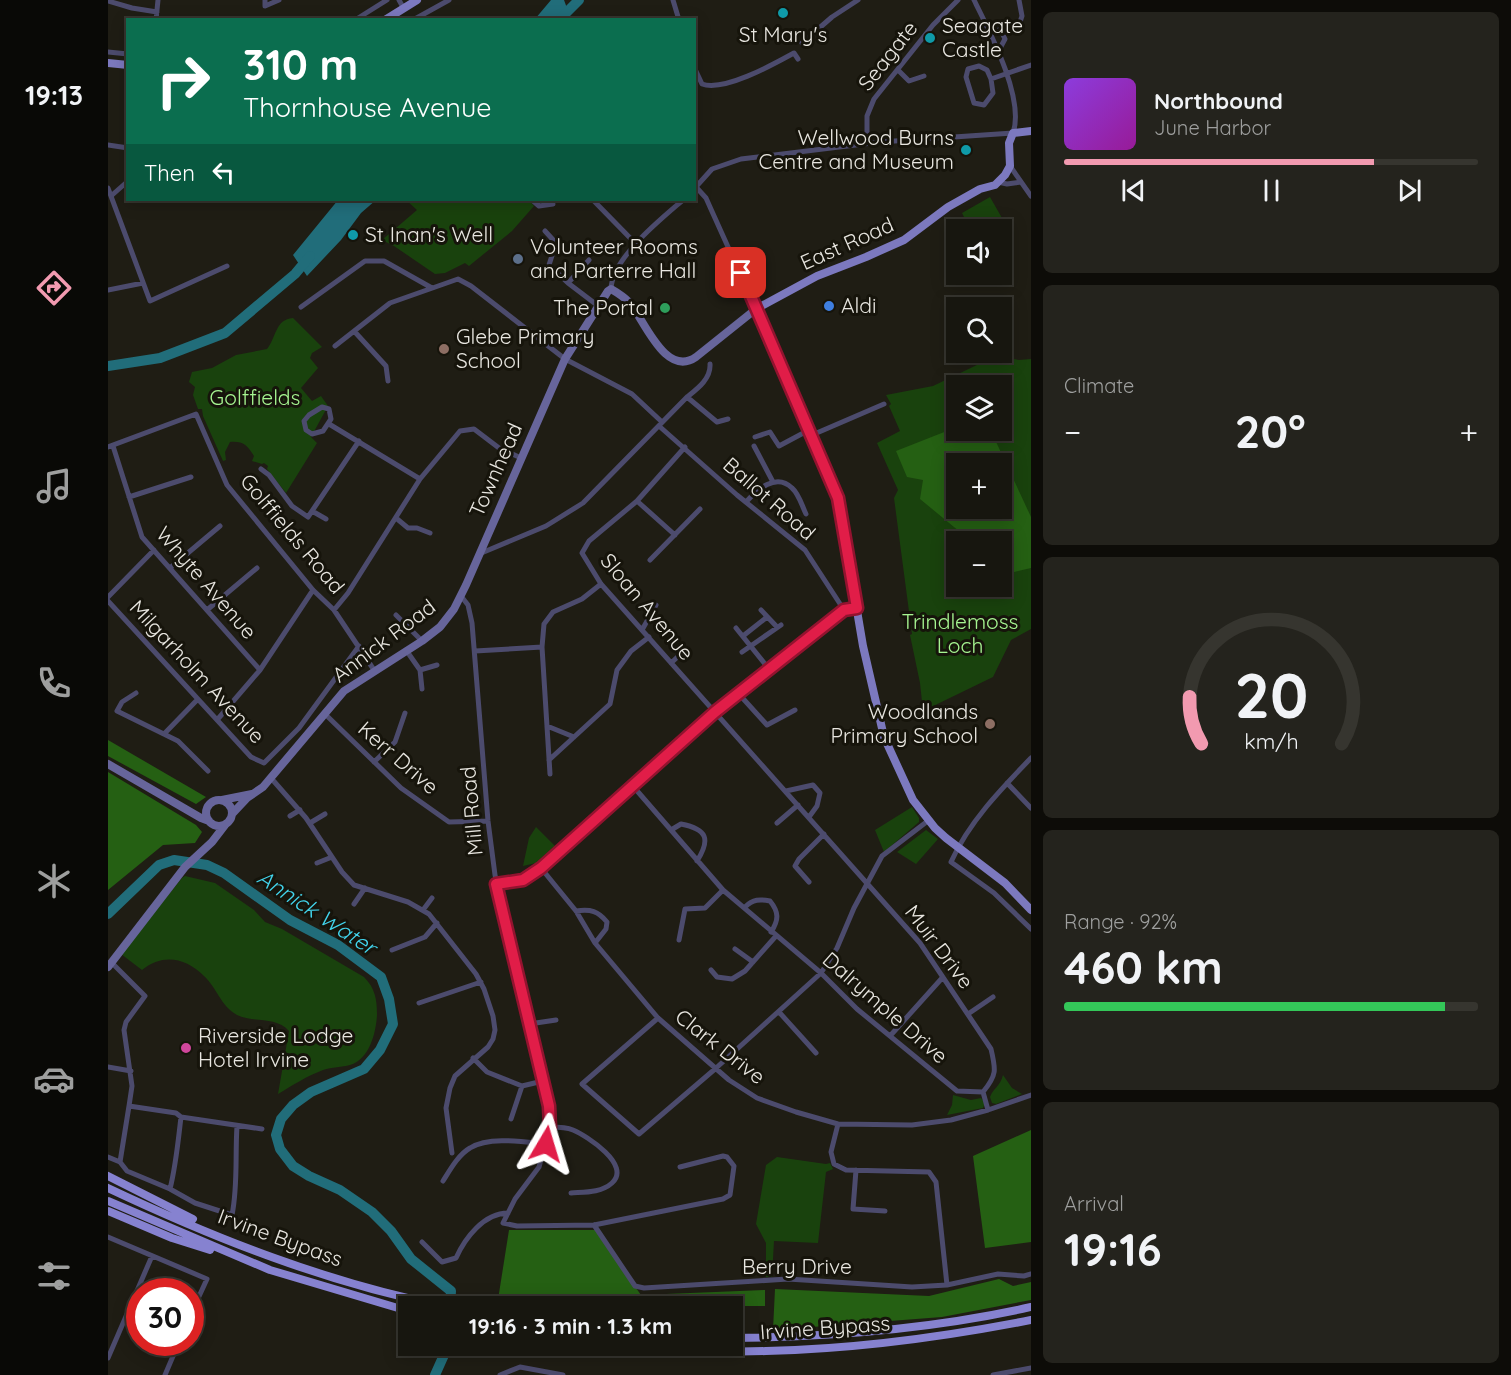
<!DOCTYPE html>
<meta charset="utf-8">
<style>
body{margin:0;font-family:Quicksand,sans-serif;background:#24231d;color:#f1f3f6;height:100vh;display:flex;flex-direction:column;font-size:22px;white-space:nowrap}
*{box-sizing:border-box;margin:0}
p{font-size:20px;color:#9e9f9e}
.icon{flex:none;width:33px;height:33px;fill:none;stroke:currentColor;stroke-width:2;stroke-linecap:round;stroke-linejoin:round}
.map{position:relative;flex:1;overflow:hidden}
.side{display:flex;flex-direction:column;gap:12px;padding:12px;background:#0d0c08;width:480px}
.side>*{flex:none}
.hud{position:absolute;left:18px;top:18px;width:570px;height:183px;border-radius:0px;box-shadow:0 3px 15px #0003,0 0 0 2px #36352f;background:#0b6e4f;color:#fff;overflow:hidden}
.buttons{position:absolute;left:838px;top:219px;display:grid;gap:12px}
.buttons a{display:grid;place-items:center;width:66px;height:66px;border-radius:0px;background:#17160f;box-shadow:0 3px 15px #0003,0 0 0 2px #36352f;font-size:30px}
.speed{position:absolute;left:18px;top:1278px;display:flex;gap:12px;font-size:30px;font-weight:700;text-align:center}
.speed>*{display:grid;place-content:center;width:78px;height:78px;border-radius:50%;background:#17160f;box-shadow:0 3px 15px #0003,0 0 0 2px #36352f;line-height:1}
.speed .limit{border:9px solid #d22;background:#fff;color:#111}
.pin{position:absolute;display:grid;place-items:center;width:51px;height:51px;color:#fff;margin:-26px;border-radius:12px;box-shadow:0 3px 9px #0006}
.me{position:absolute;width:66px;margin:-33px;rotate:7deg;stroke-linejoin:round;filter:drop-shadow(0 0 4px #0008)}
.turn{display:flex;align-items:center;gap:21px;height:126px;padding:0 18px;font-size:27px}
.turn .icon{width:78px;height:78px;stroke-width:2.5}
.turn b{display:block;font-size:42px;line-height:51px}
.then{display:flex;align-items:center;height:57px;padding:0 18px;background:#0003;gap:12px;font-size:22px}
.big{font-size:45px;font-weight:700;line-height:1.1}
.side .tile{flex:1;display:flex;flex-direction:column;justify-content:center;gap:9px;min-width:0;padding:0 21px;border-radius:9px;background:#24231d}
.side .dial{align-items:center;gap:0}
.dial svg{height:156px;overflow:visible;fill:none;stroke:#36352f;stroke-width:7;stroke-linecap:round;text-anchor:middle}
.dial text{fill:#f1f3f6;stroke:none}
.song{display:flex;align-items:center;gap:18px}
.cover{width:72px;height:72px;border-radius:9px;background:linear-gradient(135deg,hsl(270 70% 55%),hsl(300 70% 35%))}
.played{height:6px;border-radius:3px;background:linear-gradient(90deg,#f29ab0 75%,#36352f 75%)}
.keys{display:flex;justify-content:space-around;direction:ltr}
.heat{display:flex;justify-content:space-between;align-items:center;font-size:33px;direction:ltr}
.charge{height:9px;border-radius:4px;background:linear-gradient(90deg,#34c759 92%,#36352f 0)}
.trip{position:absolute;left:290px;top:1296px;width:345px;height:60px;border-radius:0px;background:#17160f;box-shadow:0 3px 15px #0003,0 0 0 2px #36352f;font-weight:700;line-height:60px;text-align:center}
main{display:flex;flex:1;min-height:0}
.tab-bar{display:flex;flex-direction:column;width:108px;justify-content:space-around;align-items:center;background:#090906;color:#9e9f9e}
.tab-bar .icon{width:42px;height:42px}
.tab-bar .selected{color:#f29ab0}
.tab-bar b{font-size:27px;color:#f1f3f6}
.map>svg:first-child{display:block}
.green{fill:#19420d;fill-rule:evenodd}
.forest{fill:#256013;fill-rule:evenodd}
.water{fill:#216d7a}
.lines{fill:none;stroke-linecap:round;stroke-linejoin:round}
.river{stroke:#216d7a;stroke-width:10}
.minor{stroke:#4c4b6d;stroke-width:5}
.secondary{stroke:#67659b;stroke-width:8}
.primary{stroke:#7c79bf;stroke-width:8}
.trunk{stroke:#8682d0;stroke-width:8}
.route-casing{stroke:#92132f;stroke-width:15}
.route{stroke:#e11d48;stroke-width:10}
.culture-dot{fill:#0f9aa8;stroke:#16140b;stroke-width:2}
.service-dot{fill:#5c6f8a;stroke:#16140b;stroke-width:2}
.shop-dot{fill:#3f7fe0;stroke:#16140b;stroke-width:2}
.leisure-dot{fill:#2e9e5b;stroke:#16140b;stroke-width:2}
.education-dot{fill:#8d6e63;stroke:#16140b;stroke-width:2}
.hotel-dot{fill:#d1479c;stroke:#16140b;stroke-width:2}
.labels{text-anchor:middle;stroke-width:6;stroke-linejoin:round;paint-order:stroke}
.poi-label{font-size:21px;fill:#e8e6e0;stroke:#16140b;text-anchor:start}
.street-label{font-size:21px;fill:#e8e6e0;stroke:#16140b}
.park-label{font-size:21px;fill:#a6f691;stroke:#16140b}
.water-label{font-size:22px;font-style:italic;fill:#42d3eb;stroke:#16140b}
</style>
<main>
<nav class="tab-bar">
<b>19:13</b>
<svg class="icon selected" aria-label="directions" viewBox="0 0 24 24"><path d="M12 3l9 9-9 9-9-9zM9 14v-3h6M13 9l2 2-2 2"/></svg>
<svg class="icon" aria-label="music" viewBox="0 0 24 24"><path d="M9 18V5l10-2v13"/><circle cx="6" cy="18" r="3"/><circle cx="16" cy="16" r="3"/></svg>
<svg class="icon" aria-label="phone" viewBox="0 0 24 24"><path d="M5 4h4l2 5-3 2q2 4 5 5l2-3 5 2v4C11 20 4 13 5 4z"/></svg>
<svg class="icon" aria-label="climate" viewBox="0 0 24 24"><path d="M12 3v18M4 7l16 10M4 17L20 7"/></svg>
<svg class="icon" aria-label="car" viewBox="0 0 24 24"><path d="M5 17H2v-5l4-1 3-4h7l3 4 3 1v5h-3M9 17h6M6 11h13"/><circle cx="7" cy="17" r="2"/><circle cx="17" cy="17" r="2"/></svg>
<svg class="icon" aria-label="filters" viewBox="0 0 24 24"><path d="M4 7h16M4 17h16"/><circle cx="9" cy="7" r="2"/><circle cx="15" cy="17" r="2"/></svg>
</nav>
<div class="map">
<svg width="923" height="1375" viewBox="0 0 923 1375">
<rect width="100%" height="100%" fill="#1f1d14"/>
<path class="green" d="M882 197 898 225 890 229H862L854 213Z
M298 200H421L426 206 404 231 361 266 357 263 337 273 327 274 286 246 274 240 309 210Z
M185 318 214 347 204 353 202 358 210 368 193 388 204 401 213 396 220 406 203 437 209 443 178 493 159 469 160 466 156 463 154 464 144 461 146 456C139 445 135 441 122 442L117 452 118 460 115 461 95 416 94 409H90L85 395 87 387 81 382 84 372 104 368 128 355 159 349C168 339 167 319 185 318Z
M899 358 911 360 923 359V629L903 640 885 677 815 711 812 683 802 635 804 634 786 498 790 490 769 443 792 431 781 406 783 404 778 395 825 386 871 364H888ZM849 386H894V430H849ZM849 464H894V508H849ZM849 542H894V586H849Z
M804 807 811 818V822L776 852 767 830Z
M428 827 447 846 428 863 415 866 421 838Z
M818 830 830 839 808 864 789 852Z
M77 876 107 883 146 910 157 922 174 929 256 977C267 988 269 999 269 1015 268 1032 262 1059 242 1065 234 1067 224 1067 215 1070 199 1076 185 1085 170 1094L181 1031C168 1016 145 1023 129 1015 112 1005 109 988 96 976 78 958 55 953 34 970L13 954 74 878Z
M895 1075 904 1088 914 1094 888 1104 884 1103 882 1097C885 1088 892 1087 895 1075Z
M845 1095 863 1100 873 1098 877 1103 875 1108 839 1115 844 1105Z
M669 1157 718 1164 722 1163 725 1169 718 1172 710 1243 666 1241 664 1277H658V1243L648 1224 658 1165Z"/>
<path class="forest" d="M849 427V430L883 431 923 517V568L902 573 894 567V542L863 541 812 499 815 480 799 477 788 451ZM849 464H894V508H849Z
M0 740 98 797 88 804 0 756Z
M0 772 88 825 94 832 87 843 55 845 0 890Z
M923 1130V1242L877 1248 865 1156Z
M401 1230H487L533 1295 657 1290V1306H389Z
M891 1279 905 1286 923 1282V1300L834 1317 665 1330 667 1289 821 1296Z"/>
<path class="water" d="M443 0H456L463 19H427Z
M230 200H268L253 213 233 240 199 276 185 255Z"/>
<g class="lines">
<path class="river" d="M451 20 471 0
M0 366 52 358 117 333 187 274 202 256
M0 914 51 865 66 860 99 865 116 873 182 920 230 945 273 977 281 999 285 1024 272 1050 256 1069 203 1092 185 1105 173 1119 168 1135 172 1149 185 1166 201 1176 232 1190 264 1212 283 1231 303 1259 343 1291 342 1306
M327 1375 340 1346"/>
<path class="minor" d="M157 0V6L171 0
M291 0 296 9
M565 0 571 20
M0 1 24 8 49 12
M48 20 50 0
M247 20 279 0
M305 20 341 0
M694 43 724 17 750 0
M0 52 20 54
M890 52 897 39 892 29 911 25 914 16 911 0
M871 66 879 70 883 79 885 93 876 105 866 103 858 77 860 69Z
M586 67 594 84C616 92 666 64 686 53L690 59
M790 70 801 81 816 76
M883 79 923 65
M759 143V116L766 99 825 25 850 0
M0 145 20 148
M902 166 923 196
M890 182 899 184 913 182
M588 187 598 198 602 207 648 309
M0 188 42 301 119 266
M586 189 604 169 633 159 772 142 905 133C917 99 882 32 866 0
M3 196 20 181
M424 200 431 206 445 204
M485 200 527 243
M437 231 448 243 441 265 460 283 489 305
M460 283 481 260
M503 289C504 258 553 219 575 200
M0 290 35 283
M193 307 257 261H276L324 288
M246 331 278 366 280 381
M227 346 282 303 350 279 363 286 457 359 524 394 554 422
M579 397 609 422 620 419
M214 407 221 409 223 419 215 431 204 434 198 430 196 421 201 415Z
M221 424 312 479
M551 426 629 495 697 550 736 610
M704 435 776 404
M647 437 662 432 671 446 701 430
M5 446 34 537 152 670
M646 446 665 482
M0 447 88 414 119 485 205 590 226 610 266 670
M577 447 529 501 481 541 474 553 493 584 812 943 883 1049C888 1070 889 1075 875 1092
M153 469 161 475 184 506 200 517 251 441
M21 497 83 477
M529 501 567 535
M638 502C649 490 668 472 684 488 691 494 694 506 698 514
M204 511 218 519
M288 518 300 528H309L322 533
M371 554 438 526 475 503 579 397C589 389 603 379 602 364
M542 560 592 509
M62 568 112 526
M353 596 360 605 364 623 380 821 387 875 441 1106 442 1127 431 1167 407 1199 395 1223 409 1226 486 1225 615 1199 622 1195 626 1166 619 1157 615 1156 572 1167
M0 597 46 550
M0 601 143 757 156 763 191 728 251 646
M99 610 149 568
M226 610 240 593 312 479 352 431 366 429 391 448 413 458
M653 610 669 627
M288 615 314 641
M628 628 661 669
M534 630 548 605
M635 636 659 617
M298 650 312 670 314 689
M367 651 434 647
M634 652 673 625
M563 663 576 651
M312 670 329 665
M28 693 14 702 9 711 70 741 100 771
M630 693 659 725 687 710
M217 714 293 788 341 822 380 821
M109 720 152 670 205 590
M439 726 466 737
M56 734 90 699
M923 758C893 789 861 822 843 862L886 893 923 929
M441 760 502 704 509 670 523 651 541 637
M266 762 287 742 297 713
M442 774 434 647 436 624 445 612 474 599 493 584
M163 778 198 818 234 872 246 885 300 902 321 914 368 974 376 989 385 1016 387 1030 385 1039 380 1047 347 1076 342 1088 338 1108 344 1153
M899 783 923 808
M524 785 615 890 713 973 749 1009 849 1091 875 1092
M678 791 705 785 712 793 709 806 701 817
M182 816 192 810
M202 823 217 814
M669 823 690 805
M563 830 573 824C599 829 603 839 589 861
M209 863 224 857
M433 868 468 911 487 943 550 1018 621 1080 649 1098 688 1112 730 1124 804 1125 843 1120 880 1110 923 1095
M701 882 687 866 691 859 716 834
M388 884 415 880 433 868 607 712 736 610 749 608
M246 904 257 888
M637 907C645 899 652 899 662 901 671 912 671 920 663 932
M315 910 324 898
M468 911C483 909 490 911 499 922L498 929 487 943
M571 940 577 909 597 908 615 890
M627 949 645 962
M284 950 317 937 329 923
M3 962 37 996 18 1022 16 1030 24 1086 21 1106 68 1113 73 1117 154 1129
M603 970 609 977 624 979 637 971 668 936
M311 1003 373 982
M671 1012 708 1053
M860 1014 885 997
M550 1018 474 1084 531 1134 607 1069 713 973 729 948 746 908 774 856 821 820
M421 1024 448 1020
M782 1036 835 977
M365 1058 379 1072 414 1086 435 1081
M0 1067 23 1071
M875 1092 880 1110
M403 1119 414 1086
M730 1124 723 1152 726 1164 738 1170 821 1172 828 1182 839 1285
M442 1127C449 1127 458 1127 465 1130 479 1136 524 1165 504 1183 493 1193 476 1192 463 1193
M0 1157 12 1162 19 1171 62 1189 87 1203 124 1215C130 1186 127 1156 129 1126
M12 1162 21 1106
M748 1170 745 1209 777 1211
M335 1181C342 1170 350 1155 362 1148 381 1136 417 1142 438 1144
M62 1189C68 1165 70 1142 73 1117
M486 1225 527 1286 536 1288 680 1279 804 1287 839 1285 890 1274 916 1276 923 1274
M0 1237 99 1279 82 1316
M314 1242 334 1262 348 1258C357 1238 376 1213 400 1213
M0 1358 44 1256
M57 1375 71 1342
M392 1375 412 1367 455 1375
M885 1375 923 1368"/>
<path class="secondary" d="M0 764 93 818 101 821
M114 800 144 794
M98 813a13 13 0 1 1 26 0a13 13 0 1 1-26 0Z
M124 814 139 798 155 787 236 691 314 641 332 627 346 609 358 585 457 359 500 291 503 289C510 293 516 297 522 303 537 322 558 378 588 357L648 309
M0 967 77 867 104 842 117 825"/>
<path class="primary" d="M277 20 309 0
M0 63 20 65
M923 131 905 133 901 143 902 166 897 175 887 185 872 189 840 207 796 240 758 257 709 276 648 309 715 459 730 498 755 646 776 737 805 800 827 828 838 838 897 883 923 910"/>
<path class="trunk" d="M0 1176 85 1219
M0 1188C108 1239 220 1283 336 1306
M0 1201 162 1270 300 1311
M0 1211 64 1238 102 1250
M624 1338C724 1337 825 1329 923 1307
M511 1346C560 1349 609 1353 658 1351 747 1349 836 1337 923 1320"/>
</g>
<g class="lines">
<g class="route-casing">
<path id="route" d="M438 1144 442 1127 441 1106 388 884 415 880 433 868 607 712 736 610 749 608 730 498 633 273"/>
</g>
<use href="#route" class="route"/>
</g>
<g class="culture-dot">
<circle cx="675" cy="13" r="6"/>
<circle cx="822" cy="38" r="6"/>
<circle cx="858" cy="150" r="6"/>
<circle cx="245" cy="235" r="6"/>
</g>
<circle class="service-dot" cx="410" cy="259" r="6"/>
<circle class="shop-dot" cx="721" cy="306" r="6"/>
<circle class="leisure-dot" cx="557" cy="308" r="6"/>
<g class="education-dot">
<circle cx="336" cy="349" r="6"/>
<circle cx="882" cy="724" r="6"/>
</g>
<circle class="hotel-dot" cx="78" cy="1048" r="6"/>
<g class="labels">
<g class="poi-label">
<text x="834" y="33">Seagate<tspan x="834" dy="24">Castle</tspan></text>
<text x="675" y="42" text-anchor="middle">St Mary's</text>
<text x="846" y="145" text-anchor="end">Wellwood Burns<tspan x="846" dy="24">Centre and Museum</tspan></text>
<text x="257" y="242">St Inan's Well</text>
<text x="422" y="254">Volunteer Rooms<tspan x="422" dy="24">and Parterre Hall</tspan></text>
<text x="733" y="313">Aldi</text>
<text x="545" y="315" text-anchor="end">The Portal</text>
<text x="348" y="344">Glebe Primary<tspan x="348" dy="24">School</tspan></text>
<text x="870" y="719" text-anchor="end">Woodlands<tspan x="870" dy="24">Primary School</tspan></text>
<text x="90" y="1043">Riverside Lodge<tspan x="90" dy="24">Hotel Irvine</tspan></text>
</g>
<g class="street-label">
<text transform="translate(780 56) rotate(-52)" y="7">Seagate</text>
<text transform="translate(739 244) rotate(-24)" y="7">East Road</text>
<text transform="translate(388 470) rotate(-66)" y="7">Townhead</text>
<text transform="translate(661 499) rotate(41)" y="7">Ballot Road</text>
<text transform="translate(184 534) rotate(50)" y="7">Golffields Road</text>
<text transform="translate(98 583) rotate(49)" y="7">Whyte Avenue</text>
<text transform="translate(539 607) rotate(50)" y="7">Sloan Avenue</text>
<text transform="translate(276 641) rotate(-37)" y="7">Annick Road</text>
<text transform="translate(89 672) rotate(47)" y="7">Milgarholm Avenue</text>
<text transform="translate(290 758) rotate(41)" y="7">Kerr Drive</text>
<text transform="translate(364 811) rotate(-95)" y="7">Mill Road</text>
<text transform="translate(831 947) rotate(53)" y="7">Muir Drive</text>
<text transform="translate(777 1008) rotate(41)" y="7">Dalrymple Drive</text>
<text transform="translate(612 1047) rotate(38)" y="7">Clark Drive</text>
<text transform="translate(172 1238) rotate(20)" y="7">Irvine Bypass</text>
<text x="689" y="1274">Berry Drive</text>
<text transform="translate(717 1328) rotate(-4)" y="7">Irvine Bypass</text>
</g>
<g class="park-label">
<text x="147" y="405">Golffields</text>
<text x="852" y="629">Trindlemoss<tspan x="852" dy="24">Loch</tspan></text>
</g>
<g class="water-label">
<text transform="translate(209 912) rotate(33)" y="8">Annick Water</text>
</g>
</g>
</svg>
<div class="buttons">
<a><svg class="icon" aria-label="sound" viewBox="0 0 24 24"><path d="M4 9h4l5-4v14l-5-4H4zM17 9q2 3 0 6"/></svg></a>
<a><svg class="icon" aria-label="search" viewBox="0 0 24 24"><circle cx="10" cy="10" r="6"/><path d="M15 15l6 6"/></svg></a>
<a><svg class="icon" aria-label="layers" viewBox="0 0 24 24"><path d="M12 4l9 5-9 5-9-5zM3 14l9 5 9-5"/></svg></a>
<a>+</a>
<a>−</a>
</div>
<div class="speed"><div class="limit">30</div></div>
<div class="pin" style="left:633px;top:273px;background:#d93025"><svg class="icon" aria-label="arrive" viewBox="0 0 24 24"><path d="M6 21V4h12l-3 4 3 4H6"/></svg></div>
<svg class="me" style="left:438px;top:1144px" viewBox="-20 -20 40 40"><path d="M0-17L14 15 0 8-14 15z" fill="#e11d48" stroke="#fff" stroke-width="4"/></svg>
<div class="trip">19:16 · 3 min · 1.3 km</div>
<div class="hud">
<div class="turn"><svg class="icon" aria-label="right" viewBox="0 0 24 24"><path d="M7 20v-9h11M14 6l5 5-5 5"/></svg><div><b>310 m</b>Thornhouse Avenue</div></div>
<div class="then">Then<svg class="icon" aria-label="left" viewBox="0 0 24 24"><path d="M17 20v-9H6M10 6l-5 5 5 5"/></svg></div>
</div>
</div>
<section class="side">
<div class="tile">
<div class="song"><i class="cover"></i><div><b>Northbound</b><p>June Harbor</p></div></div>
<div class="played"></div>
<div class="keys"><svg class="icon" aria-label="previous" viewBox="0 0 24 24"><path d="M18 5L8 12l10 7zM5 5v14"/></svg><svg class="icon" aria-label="pause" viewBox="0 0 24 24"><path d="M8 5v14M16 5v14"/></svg><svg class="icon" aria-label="next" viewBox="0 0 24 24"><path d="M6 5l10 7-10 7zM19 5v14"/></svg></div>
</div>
<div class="tile"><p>Climate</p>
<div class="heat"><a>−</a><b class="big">20°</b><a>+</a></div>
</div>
<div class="tile dial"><svg viewBox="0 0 100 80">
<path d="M14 69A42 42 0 1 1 86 69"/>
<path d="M14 69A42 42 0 0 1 8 45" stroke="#f29ab0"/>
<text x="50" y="56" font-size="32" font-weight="700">20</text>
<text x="50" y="72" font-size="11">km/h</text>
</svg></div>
<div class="tile"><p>Range · 92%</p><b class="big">460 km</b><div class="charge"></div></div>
<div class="tile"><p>Arrival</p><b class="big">19:16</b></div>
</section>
</main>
